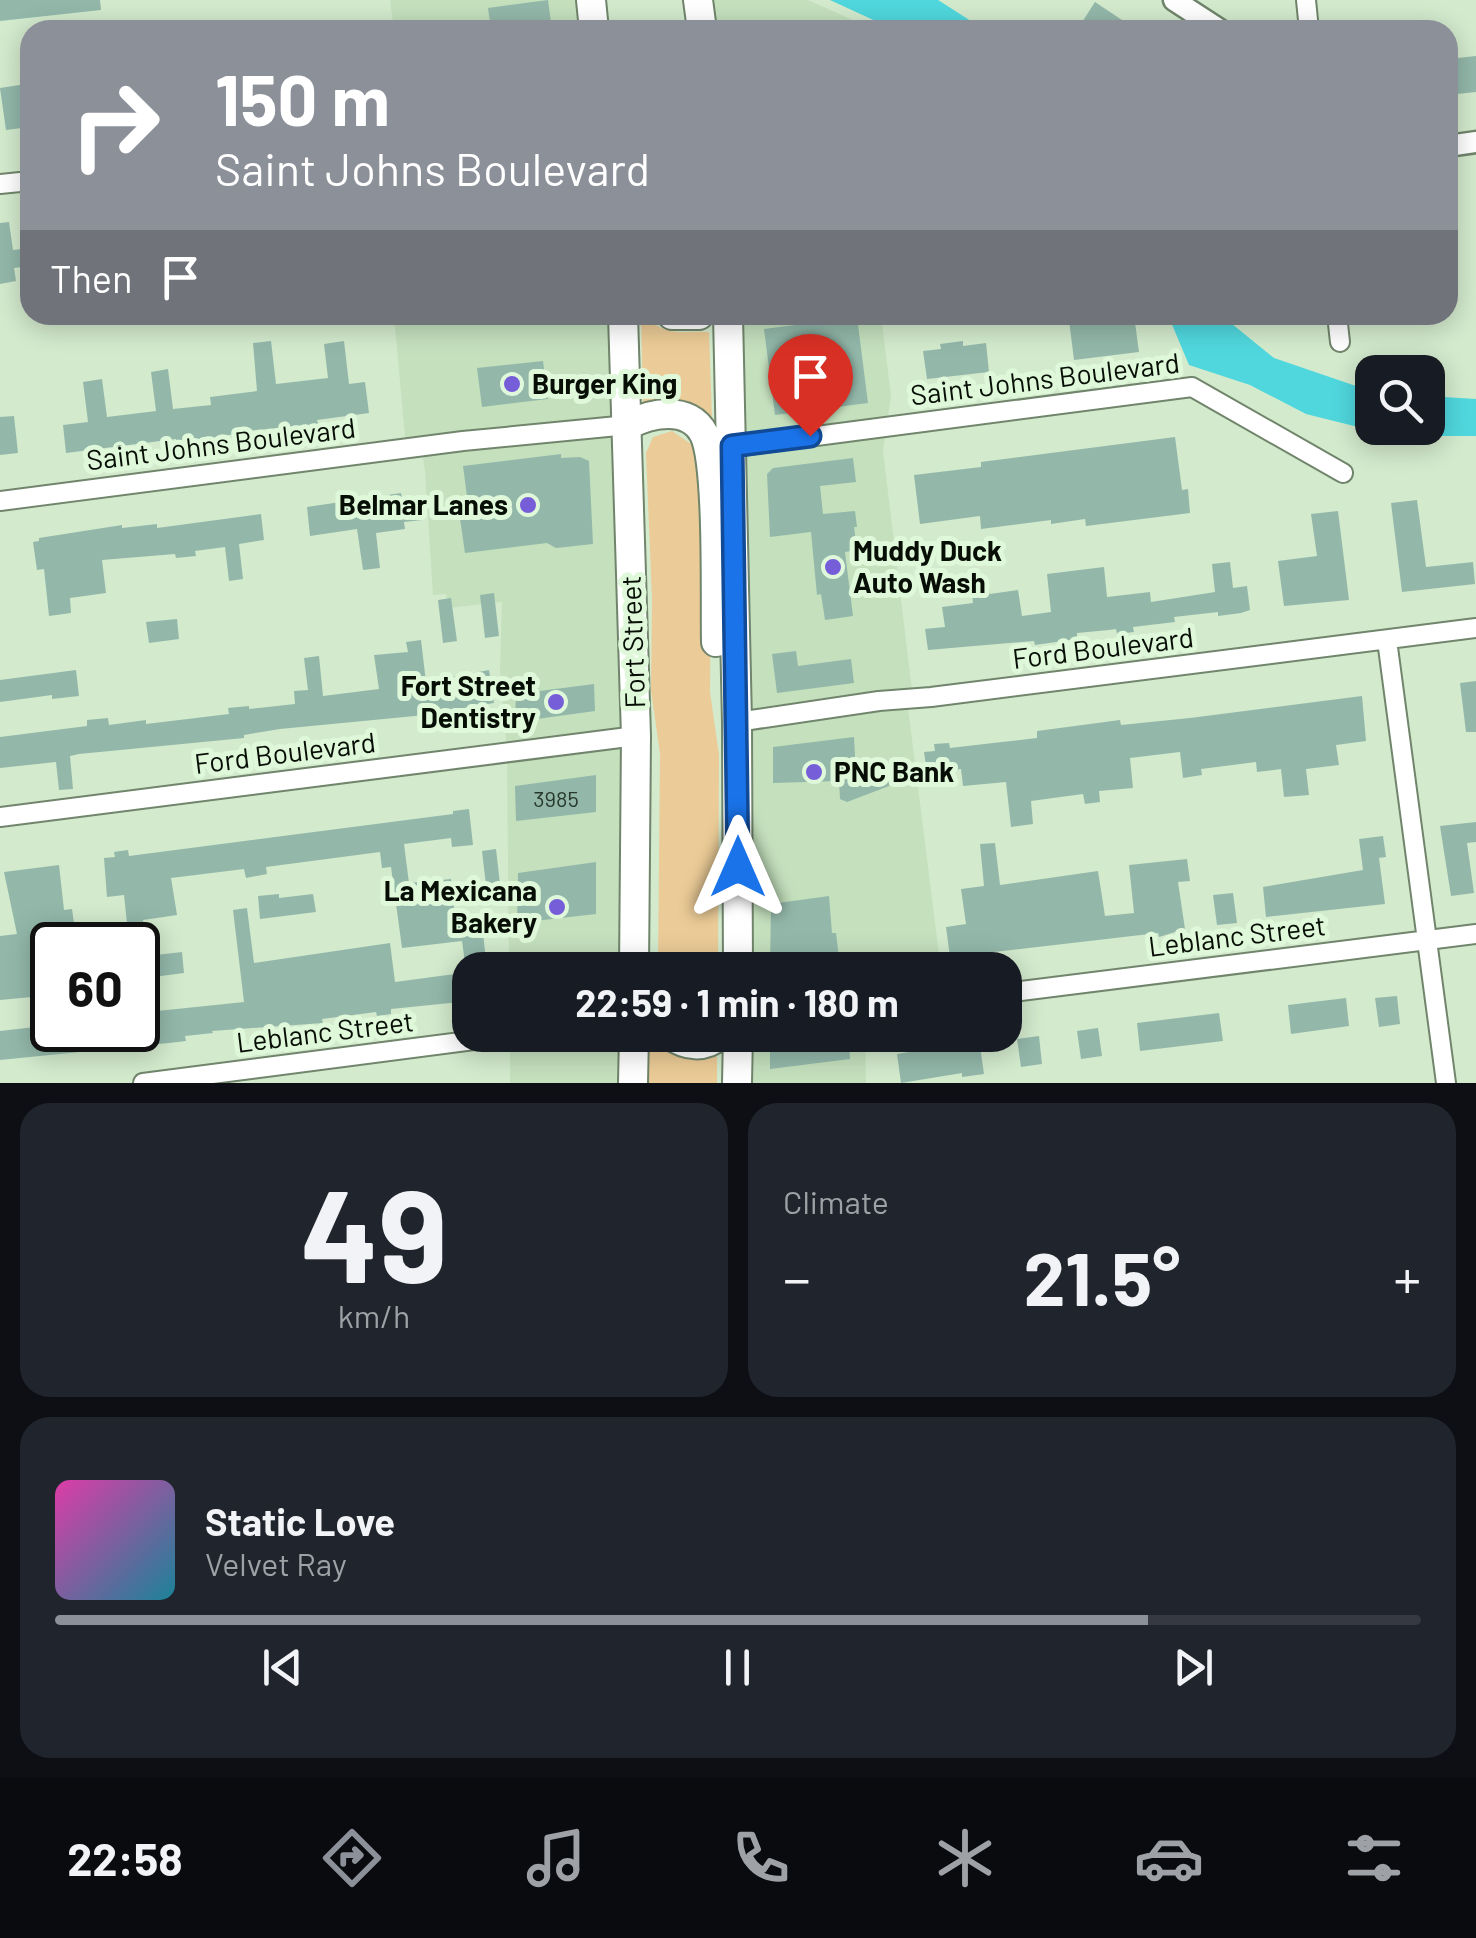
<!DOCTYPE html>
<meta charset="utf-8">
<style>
body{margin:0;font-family:Barlow,sans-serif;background:#20242c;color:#f1f3f6;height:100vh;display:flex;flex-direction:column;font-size:38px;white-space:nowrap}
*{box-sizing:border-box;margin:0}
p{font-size:32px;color:#9ea1a6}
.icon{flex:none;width:55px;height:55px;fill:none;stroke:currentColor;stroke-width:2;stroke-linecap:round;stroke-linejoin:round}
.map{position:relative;height:1083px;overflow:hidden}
.panel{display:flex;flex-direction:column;gap:20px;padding:20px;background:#0d0f14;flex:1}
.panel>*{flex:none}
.top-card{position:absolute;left:20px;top:20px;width:1438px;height:305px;border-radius:30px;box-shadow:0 5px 25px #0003;background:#8c9099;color:#fff;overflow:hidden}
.tools{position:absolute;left:1355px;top:355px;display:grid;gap:20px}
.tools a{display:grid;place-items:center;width:90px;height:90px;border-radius:20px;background:#171b24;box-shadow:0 5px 25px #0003;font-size:50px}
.speed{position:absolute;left:30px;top:922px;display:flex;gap:20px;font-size:50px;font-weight:700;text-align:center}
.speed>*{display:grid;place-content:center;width:130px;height:130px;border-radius:50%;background:#171b24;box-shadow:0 5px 25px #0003;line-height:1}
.speed .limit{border:5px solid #111;border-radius:15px;background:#fff;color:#111}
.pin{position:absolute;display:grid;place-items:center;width:85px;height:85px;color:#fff;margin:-102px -42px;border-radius:50% 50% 50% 0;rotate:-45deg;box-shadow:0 0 10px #0007}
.pin .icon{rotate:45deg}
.me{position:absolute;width:110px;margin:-55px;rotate:0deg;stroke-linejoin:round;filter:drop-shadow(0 0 8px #0008)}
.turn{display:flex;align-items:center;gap:35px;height:210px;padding:0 30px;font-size:45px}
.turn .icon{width:130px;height:130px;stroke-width:2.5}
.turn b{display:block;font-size:70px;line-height:85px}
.then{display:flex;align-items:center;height:95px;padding:0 30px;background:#0003;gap:20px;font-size:38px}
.big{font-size:75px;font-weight:700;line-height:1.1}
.panel .card{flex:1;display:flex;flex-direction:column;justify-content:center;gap:15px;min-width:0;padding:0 35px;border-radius:30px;background:#20242c}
.panel .dial{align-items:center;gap:0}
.dial b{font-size:130px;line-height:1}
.song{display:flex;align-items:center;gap:30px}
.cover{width:120px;height:120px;border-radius:15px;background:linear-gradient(135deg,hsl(320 70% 55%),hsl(190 70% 35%))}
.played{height:10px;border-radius:5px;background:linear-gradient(90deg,#8c9099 80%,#363941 80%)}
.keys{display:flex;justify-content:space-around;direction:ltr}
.heat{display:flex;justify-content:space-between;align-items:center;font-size:55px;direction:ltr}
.panel .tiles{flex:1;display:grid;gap:20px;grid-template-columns:1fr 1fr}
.card:last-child{grid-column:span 2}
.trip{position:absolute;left:452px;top:952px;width:570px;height:100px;border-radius:30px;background:#171b24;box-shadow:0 5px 25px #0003;font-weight:700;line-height:100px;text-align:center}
.tab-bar{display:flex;height:160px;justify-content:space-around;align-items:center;background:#090b0e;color:#9ea1a6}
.tab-bar .icon{width:70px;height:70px}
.tab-bar .on{color:#8c9099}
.tab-bar b{font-size:45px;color:#f1f3f6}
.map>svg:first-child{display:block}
.built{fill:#c4e0bd}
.green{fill:#ebcb97}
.water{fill:#4fd7dd}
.building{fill:#93b8aa}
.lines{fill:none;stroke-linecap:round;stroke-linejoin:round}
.minor-casing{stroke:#70856b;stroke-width:22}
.tertiary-casing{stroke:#70856b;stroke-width:25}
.primary-casing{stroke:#70856b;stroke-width:32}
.minor{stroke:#fff;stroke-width:18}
.tertiary{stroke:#fff;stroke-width:20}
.primary{stroke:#fff;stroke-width:28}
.route-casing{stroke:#114b97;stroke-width:25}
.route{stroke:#1a73e8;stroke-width:18}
.poi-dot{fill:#775ed9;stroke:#e0f8da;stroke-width:4}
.labels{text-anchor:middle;stroke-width:10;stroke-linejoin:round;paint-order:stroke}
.number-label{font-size:22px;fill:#29382e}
.street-label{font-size:28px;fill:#060e05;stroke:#e0f8da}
.poi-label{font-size:28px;font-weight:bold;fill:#060e05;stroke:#e0f8da;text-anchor:start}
</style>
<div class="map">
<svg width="1476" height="1083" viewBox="0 0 1476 1083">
<rect width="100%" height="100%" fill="#d3eacd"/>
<path class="built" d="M390 0H591L594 30H394Z
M699 0H808L875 30H702Z
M394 315H623L634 970H509L507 752 500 669 502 602 448 608 446 594 433 595 425 470 421 447 406 448Z
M728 315H881L891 396 883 451 913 699 907 700 941 970H738Z
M510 1035H634L633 1083H510Z
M738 1035H865L866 1083H737Z"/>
<path class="green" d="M641 315C668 337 679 331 709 332L712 418C689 400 671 403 643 405Z
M672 431 691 444 702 460 711 583 710 692 719 755 718 970H658L660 754 651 690 652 599 646 453 653 437Z
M649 1037C670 1056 691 1061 717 1056V1083H649Z"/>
<path class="water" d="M830 0H938L985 30H895Z
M1168 315H1221L1274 358 1356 386 1372 389V428H1428V396L1476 399V436H1394L1306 414 1250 385 1189 365Z"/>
<path class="building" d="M0 0H100L101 10 0 21Z
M548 0 552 30H491L488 8Z
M1095 2 1137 30H1077Z
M1476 56V92L1448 95V59Z
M26 84 30 127 6 130 0 88Z
M9 222 13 250 30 248V266L14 268 16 281 0 284V223Z
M1105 315H1134L1139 352 1074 360 1069 320Z
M857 317 868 403 775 415 764 329Z
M271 341 276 384 328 378 324 344 344 341 349 384 365 382 369 413 317 420 318 424 247 431 211 439 176 443V439L168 440 66 453 63 425 88 422 83 382 102 379 107 417 156 411 151 372 168 369 173 409 211 405 210 397 257 391 253 343Z
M963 341V346L986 343 989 372 927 379 923 351 941 349 940 344Z
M543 361 548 399 482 407 477 368Z
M14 416 18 453 0 455V417Z
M1175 437 1182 490 1188 489 1190 513 1086 526 1085 519 1051 524V520L981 529 980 516 920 524 914 475 981 467V462Z
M561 454V458L580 457 589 461 593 544 556 548 547 543 465 553 458 505 468 504 463 466Z
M853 458 856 482 820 486 823 514 855 511 857 527H854L857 550 845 552 853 616 825 620 821 594 817 595 811 532 770 537 767 474 773 468Z
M401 493 402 499 419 497 422 520 404 522 405 529 376 533 380 568 363 570 357 529 310 536 307 507Z
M1417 500 1426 567 1473 562 1475 584 1402 592 1391 503Z
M1338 511 1349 600 1284 606 1278 561 1317 556 1311 514Z
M261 514 264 540 239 544 243 579 229 581 225 547 195 551 196 556 176 558 175 554 102 560 106 593 70 598 71 613 49 616 44 569 37 570 33 542 39 541V538L122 525V528L157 524V528Z
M1230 562 1233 588 1247 586 1250 610 1241 613 1218 616V612L1174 617 1175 622 1133 627 1134 632 1117 634 1116 629 1109 630 1077 633V639L1035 645 1034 641 928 650 925 629 945 627 942 607 973 603 970 579 987 577 990 594 1018 590 1022 616 1051 612 1047 574 1104 567 1107 597 1150 592 1151 602 1215 592 1212 564Z
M494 593 499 636 485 638 480 595Z
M451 598 457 641 443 643 438 600Z
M177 619 179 639 149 643 146 622Z
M421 640 426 682 489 670 494 703 415 716 280 729 244 735V738L79 754 70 756 73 789 59 790 56 762 0 768V737L87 726V720L108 718 109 725 146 720V724L229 714 228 708 249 706V709L295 704 294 691 308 690 304 658 319 656 323 696 379 689 374 655 408 652 406 642Z
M796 651 798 666 851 659 854 683 777 693 772 654Z
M76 670 79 696 52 699V695L0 702V680Z
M1476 681V732H1466L1460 683Z
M594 684 595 711 515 722 516 694Z
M1362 696 1366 741 1336 745 1339 765 1306 769 1309 795 1284 797 1281 769 1257 772 1256 762 1201 769 1202 775 1183 778 1180 752 1130 758 1133 788 1099 791 1100 802 1085 804 1083 794 1031 801 1033 824 1011 827 1006 782 963 786 961 769 927 773 924 752 935 751 934 744 949 743 950 748 993 743 1037 738V731L1105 722 1120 720 1121 725 1190 718Z
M854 737 856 775 888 768 889 786 847 802 840 799 839 781 773 783V747Z
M596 775V812L516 821 515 786Z
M469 809 473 845 452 847 451 838 404 844 409 883 451 879 455 917 481 914 487 970H466L462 941 402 948 391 867 382 868 380 852 266 867 267 874 246 878 244 869 171 878 177 915 143 920 146 940 129 942 124 895 107 897 104 858 115 857 114 852 128 850 129 856 453 814V811Z
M1476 822V842L1467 843 1474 893 1451 896 1440 826Z
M1383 836 1386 857 1379 858 1385 904 1266 917 1263 887 1363 870 1359 839Z
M995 843 1000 885 1098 871 1105 916 1134 913 1129 865 1187 859 1190 881 1178 882 1185 929 1159 937 1158 933 950 957 946 927 966 924 961 889 984 886 980 844Z
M496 849 501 893 487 894 482 851Z
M596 862V914L517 923 518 873Z
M59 865 64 910 72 909 75 930 40 935 49 1000 32 1002V997L0 1000V936L17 934 4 872Z
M1233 893 1237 923 1217 925 1213 895Z
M279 894V898L313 894 316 912 260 919 258 896Z
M829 896 832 933H836L840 966 770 970 771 904Z
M247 908 254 963 390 943 395 982 470 972V1001L391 1009V1014L377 1016 376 1012 322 1019 323 1023 212 1031 213 1033 185 1036 186 1041 169 1043 0 1060V1031L44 1026 45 1030H138V1013L244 1002 233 910Z
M182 952 184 973 138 979V957Z
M1397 996 1400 1024 1379 1027 1375 998Z
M1346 998 1349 1026 1291 1034 1288 1005Z
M1219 1013 1223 1041 1140 1051 1137 1023Z
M1098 1028 1102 1056 1081 1059 1077 1031Z
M1039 1036 1042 1064 1021 1067 1017 1039Z
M849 1042 850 1059 770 1069V1051Z
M948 1046 949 1051 980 1046 984 1074 962 1077V1073L901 1083 897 1054Z"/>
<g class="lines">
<g class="minor-casing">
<path id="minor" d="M1306 0 1309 30
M0 184 30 181
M1337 315 1340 342
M732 447 1192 387 1343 473
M0 501 463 441 628 425
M1387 640 1446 1083
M737 722 879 701 931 697 1476 628
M0 817 636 736
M1005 993 1476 934
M143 1083 514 1035"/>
</g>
<g class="tertiary-casing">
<path id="tertiary" d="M1174 0 1220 30
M1448 146 1476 142"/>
</g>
<g class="primary-casing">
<path id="primary" d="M591 0 594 30
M698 0 702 30
M623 315 636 736 634 970
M672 315H699
M728 315 737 722 738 970
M628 425C651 413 689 405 704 434 719 465 715 600 716 642
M670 1035C686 1046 704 1049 720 1035
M633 1083 634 1035
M737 1083 738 1035"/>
</g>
<use href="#minor" class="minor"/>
<use href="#tertiary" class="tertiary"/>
<use href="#primary" class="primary"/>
</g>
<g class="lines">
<g class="route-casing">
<path id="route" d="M738 867 732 446 810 436"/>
</g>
<use href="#route" class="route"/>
</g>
<g class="poi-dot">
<circle cx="512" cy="384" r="10"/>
<circle cx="528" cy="505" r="10"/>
<circle cx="833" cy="567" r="10"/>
<circle cx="556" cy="702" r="10"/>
<circle cx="814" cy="772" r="10"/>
<circle cx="557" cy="907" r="10"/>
</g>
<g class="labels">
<g class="number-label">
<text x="556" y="807">3985</text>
</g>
<g class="street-label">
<text transform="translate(1045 379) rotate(-7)" y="10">Saint Johns Boulevard</text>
<text transform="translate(221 444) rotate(-7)" y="10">Saint Johns Boulevard</text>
<text transform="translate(633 642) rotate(-92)" y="10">Fort Street</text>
<text transform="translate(1103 648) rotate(-7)" y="10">Ford Boulevard</text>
<text transform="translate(285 753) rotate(-7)" y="10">Ford Boulevard</text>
<text transform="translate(1237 936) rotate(-7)" y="10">Leblanc Street</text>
<text transform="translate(325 1032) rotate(-7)" y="10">Leblanc Street</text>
</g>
<g class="poi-label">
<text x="532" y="394">Burger King</text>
<text x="508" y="515" text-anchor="end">Belmar Lanes</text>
<text x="853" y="561">Muddy Duck<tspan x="853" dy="32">Auto Wash</tspan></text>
<text x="536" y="696" text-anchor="end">Fort Street<tspan x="536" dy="32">Dentistry</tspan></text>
<text x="834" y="782">PNC Bank</text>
<text x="537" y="901" text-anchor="end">La Mexicana<tspan x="537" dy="32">Bakery</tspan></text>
</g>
</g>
</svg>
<div class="tools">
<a><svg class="icon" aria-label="search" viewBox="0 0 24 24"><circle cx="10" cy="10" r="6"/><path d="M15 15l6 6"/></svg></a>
</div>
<div class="speed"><div class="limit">60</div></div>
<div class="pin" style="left:810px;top:436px;background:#d93025"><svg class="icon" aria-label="arrive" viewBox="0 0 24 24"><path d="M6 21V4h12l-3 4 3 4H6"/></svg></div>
<svg class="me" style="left:738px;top:867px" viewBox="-20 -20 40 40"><path d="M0-17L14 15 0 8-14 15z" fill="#1a73e8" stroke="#fff" stroke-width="4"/></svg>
<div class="trip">22:59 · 1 min · 180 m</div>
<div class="top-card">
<div class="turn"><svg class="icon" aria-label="right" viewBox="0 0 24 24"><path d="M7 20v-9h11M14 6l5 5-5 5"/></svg><div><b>150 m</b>Saint Johns Boulevard</div></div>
<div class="then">Then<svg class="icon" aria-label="arrive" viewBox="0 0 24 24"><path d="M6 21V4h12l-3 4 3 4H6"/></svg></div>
</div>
</div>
<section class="panel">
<div class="tiles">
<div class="card dial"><b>49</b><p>km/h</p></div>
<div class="card"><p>Climate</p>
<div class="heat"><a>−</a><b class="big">21.5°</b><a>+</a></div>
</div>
<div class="card">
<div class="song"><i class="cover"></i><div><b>Static Love</b><p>Velvet Ray</p></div></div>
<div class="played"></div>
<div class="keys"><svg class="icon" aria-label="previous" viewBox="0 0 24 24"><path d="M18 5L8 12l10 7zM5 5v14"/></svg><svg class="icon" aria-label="pause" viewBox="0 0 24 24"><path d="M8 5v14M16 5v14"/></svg><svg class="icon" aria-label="next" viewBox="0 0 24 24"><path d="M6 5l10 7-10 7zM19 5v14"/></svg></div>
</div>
</div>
</section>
<nav class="tab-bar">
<b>22:58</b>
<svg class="icon on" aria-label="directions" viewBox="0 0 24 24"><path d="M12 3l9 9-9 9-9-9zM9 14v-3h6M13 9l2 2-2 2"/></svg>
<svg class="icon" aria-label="music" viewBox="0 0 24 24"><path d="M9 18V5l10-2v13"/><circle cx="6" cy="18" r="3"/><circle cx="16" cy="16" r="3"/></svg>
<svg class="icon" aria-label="phone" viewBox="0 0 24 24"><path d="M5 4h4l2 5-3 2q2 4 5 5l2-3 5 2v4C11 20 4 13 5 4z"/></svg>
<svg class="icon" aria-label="climate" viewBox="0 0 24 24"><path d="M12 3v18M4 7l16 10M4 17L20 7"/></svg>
<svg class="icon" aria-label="car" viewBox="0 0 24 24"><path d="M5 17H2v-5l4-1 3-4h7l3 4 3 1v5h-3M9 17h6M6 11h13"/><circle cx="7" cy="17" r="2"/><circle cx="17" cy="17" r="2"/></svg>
<svg class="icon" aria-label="filters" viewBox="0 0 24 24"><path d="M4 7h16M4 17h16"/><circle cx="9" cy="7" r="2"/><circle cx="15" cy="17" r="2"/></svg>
</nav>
